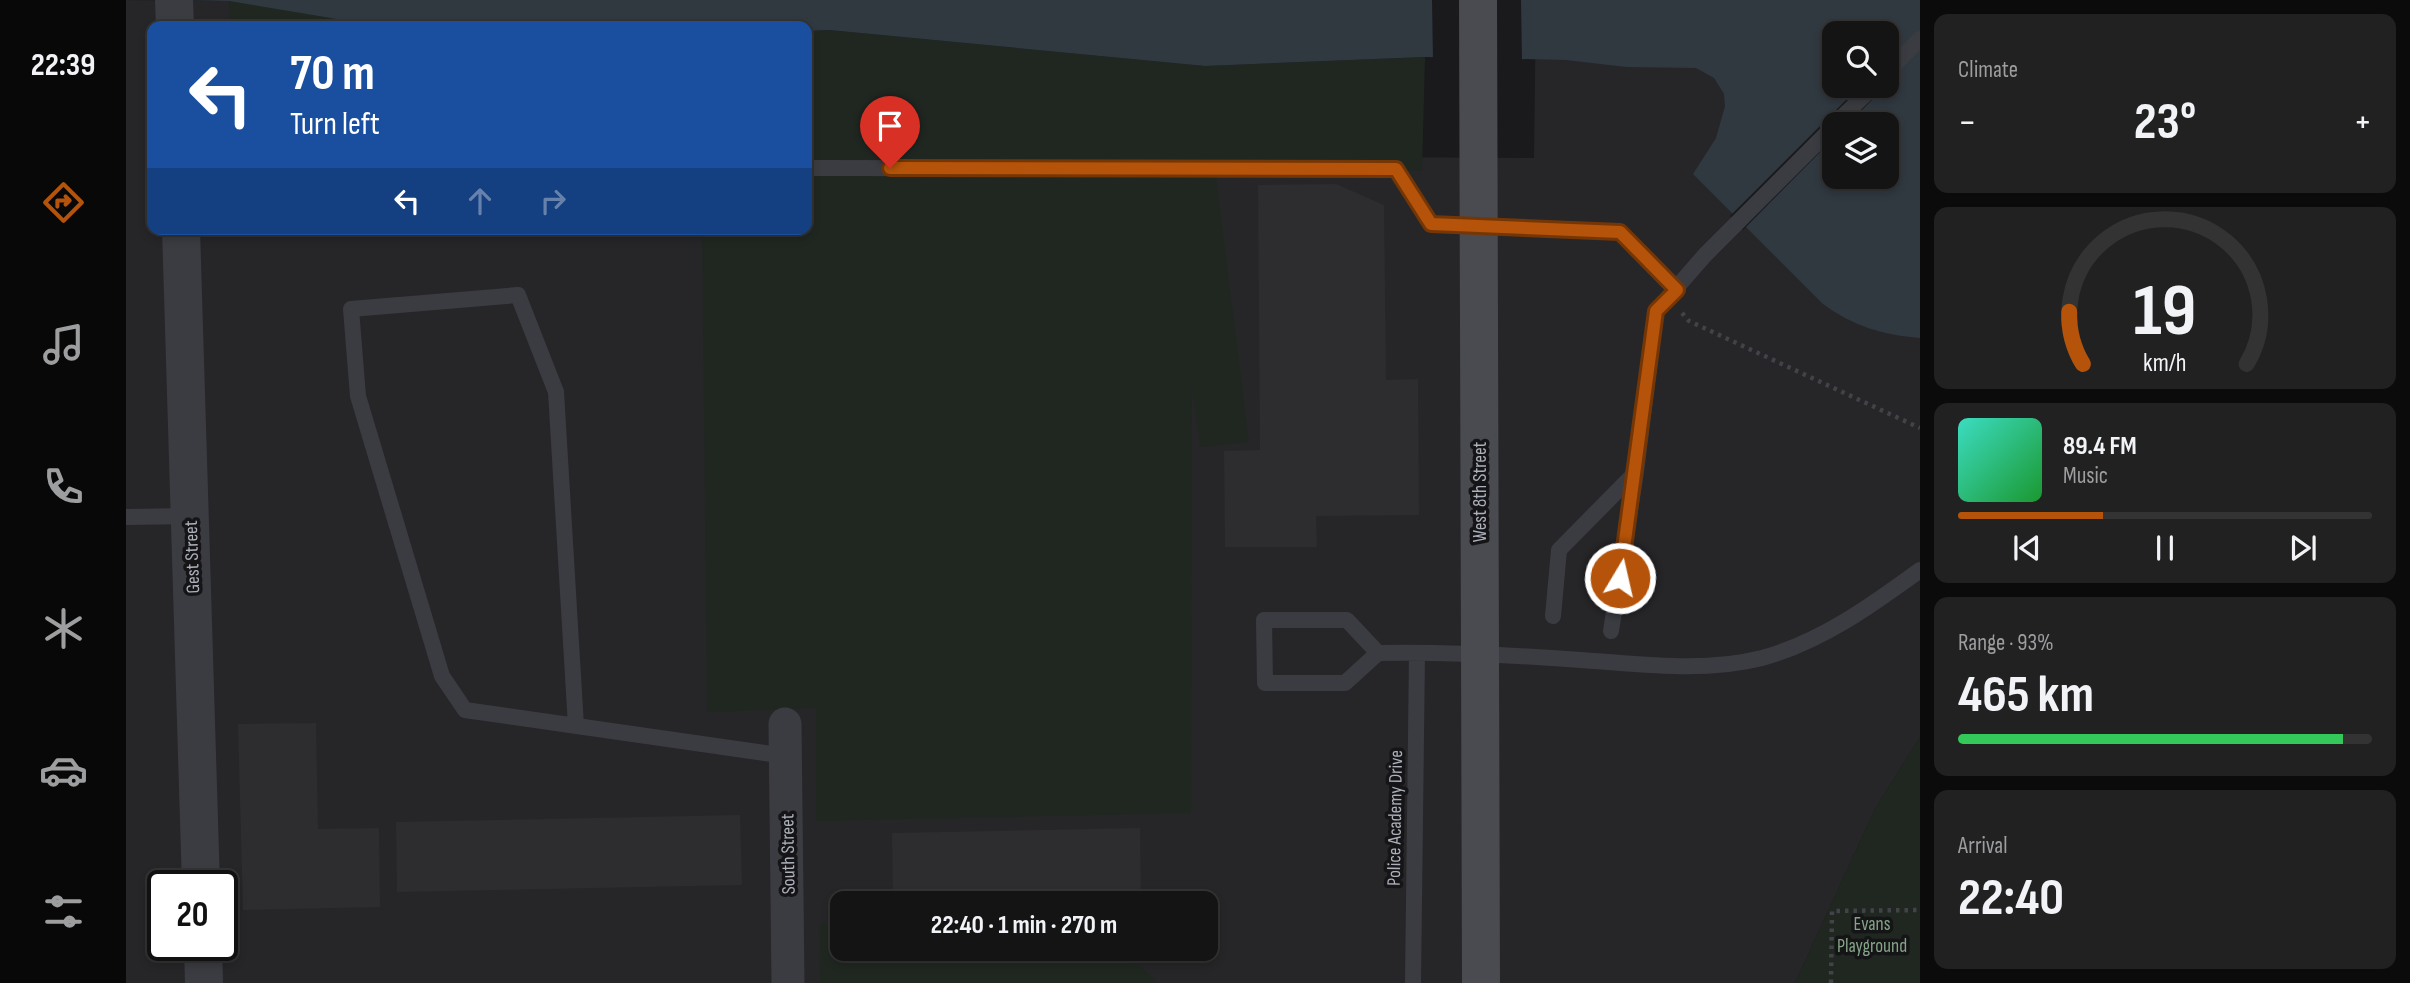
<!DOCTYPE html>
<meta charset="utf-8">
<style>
body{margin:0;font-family:"Sofia Sans Condensed",sans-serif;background:#212122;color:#f1f3f6;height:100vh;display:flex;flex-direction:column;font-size:26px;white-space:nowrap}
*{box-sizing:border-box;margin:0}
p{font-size:23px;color:#9d9ea0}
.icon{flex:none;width:38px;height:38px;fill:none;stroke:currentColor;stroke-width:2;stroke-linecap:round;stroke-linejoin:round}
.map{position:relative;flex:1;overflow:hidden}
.sheet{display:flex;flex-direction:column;gap:14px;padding:14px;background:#0b0b0c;width:490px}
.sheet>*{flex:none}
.top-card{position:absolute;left:21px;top:21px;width:665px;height:214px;border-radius:14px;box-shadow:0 4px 10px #0003,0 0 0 2px #333334;background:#1a4fa0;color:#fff;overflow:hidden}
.tools{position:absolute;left:1696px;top:21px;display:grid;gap:14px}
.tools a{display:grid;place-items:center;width:77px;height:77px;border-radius:14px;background:#141415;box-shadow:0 4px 10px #0003,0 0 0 2px #333334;font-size:35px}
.speed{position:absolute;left:21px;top:870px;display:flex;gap:14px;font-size:35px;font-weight:700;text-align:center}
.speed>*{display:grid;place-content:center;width:91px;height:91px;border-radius:50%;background:#141415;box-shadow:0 4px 10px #0003,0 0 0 2px #333334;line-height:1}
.speed .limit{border:4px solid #111;border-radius:10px;background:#fff;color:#111}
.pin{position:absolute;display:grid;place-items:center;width:60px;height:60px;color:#fff;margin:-72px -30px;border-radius:50% 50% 50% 0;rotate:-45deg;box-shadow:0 0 7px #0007}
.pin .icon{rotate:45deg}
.me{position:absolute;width:77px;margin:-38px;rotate:9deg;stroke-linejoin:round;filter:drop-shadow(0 0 5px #0008)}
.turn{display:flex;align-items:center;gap:24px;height:147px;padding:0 28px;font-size:32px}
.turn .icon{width:91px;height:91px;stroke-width:2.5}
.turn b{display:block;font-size:49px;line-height:60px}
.lanes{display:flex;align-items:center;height:66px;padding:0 28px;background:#0003;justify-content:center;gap:35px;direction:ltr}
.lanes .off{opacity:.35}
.big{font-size:52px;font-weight:700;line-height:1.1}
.sheet .card{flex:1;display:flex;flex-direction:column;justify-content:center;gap:10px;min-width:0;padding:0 24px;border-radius:14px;background:#212122}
.sheet .dial{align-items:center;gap:0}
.dial svg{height:182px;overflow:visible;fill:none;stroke:#333334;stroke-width:7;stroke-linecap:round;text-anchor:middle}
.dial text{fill:#f1f3f6;stroke:none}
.song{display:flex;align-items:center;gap:21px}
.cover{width:84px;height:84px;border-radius:10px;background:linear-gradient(135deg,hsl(170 70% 55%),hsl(130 70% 35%))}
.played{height:7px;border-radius:4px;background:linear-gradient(90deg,#b45309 35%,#333334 35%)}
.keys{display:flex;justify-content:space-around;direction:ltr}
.heat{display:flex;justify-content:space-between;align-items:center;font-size:38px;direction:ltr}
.charge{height:10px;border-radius:5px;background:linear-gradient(90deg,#34c759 93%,#333334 0)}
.trip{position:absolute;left:704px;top:891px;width:388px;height:70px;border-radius:14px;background:#141415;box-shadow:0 4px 10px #0003,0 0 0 2px #333334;font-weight:700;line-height:70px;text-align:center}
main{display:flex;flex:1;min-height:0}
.tab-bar{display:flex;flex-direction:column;width:126px;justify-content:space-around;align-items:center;background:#080808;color:#9d9ea0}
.tab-bar .icon{width:49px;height:49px}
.tab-bar .on{color:#b45309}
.tab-bar b{font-size:32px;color:#f1f3f6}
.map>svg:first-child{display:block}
.built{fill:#262629;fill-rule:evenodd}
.green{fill:#202721}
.water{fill:#303840;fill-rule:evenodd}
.pier{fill:#1a1a1c}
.building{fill:#2d2d30}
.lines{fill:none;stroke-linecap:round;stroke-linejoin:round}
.path{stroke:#414348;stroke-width:4.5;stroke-dasharray:3.5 5;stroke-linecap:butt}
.service{stroke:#3b3c41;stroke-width:16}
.minor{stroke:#3b3c41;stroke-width:33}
.tertiary{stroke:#3b3c41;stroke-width:38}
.secondary-bridge{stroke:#494b51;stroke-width:38}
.route-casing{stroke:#753606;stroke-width:18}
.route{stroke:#b45309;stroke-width:12}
.labels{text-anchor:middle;stroke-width:7;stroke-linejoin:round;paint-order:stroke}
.street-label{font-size:19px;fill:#adb1bb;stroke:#151517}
.park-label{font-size:19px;fill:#84a587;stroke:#151517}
</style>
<main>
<nav class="tab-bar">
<b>22:39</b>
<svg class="icon on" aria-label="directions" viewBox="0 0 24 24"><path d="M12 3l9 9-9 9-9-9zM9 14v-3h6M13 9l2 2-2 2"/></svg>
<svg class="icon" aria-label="music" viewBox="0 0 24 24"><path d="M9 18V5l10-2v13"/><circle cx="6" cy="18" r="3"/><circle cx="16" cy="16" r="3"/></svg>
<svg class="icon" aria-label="phone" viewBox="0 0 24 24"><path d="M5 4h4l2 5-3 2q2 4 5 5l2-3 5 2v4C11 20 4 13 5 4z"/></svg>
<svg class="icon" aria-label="climate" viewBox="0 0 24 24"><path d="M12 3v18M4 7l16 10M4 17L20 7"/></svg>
<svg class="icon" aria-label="car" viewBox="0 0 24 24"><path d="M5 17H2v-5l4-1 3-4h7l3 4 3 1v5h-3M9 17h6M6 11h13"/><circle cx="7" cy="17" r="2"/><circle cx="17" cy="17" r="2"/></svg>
<svg class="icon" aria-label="filters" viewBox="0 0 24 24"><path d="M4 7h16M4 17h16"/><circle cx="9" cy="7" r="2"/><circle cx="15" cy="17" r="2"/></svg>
</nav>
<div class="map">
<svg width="1794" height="983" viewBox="0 0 1794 983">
<rect width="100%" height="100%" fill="#1a1a1c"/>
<path class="built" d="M0 0 103 1 240 24 282 26H26V229H681V154L1408 158 1410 0H1794V737L1749 809 1669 983H0ZM1708 33H1760V86H1708ZM1708 124H1760V177H1708ZM37 886H96V945H37ZM716 903H1080V948H716Z"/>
<path class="green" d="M103 1 240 24 282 26H104Z
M703 30 1079 66 1299 57 1296 171 1088 162 1123 442 1074 447 1066 389 1065 813 690 821V708L581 712 576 229H681V31Z
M1794 737V983H1669L1749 809Z
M716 923V948L993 949 1030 980V983H694L693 924Z"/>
<path class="water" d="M49 0H1794V338C1757 335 1727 326 1697 304L1567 174 1590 138 1599 106 1598 94 1588 78 1570 68 1500 67 1440 60 1299 57 1079 66 703 30 681 31V26H282L240 24 103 1ZM1708 33H1760V86H1708ZM1708 124H1760V177H1708Z"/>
<path class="pier" d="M1306 0H1395L1396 63 1307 60Z
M1734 86H1760L1722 124H1708V138L1617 230 1604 216Z"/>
<path class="building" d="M1210 184 1258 205 1260 380 1292 379 1293 515 1190 516 1191 547H1099L1098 451 1134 450 1132 185Z
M190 723 192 829 253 828 254 907 117 910 112 724Z
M614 815 616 885 271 892 270 822Z
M1014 828 1015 898 767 903 766 833Z"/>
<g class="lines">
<path class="path" d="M1556 313 1563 321 1794 428
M1705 983 1706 911 1794 910"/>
<path class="service" d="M1760 73 1794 39
M1709 124 1748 86
M681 168 1270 169 1305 224 1494 232 1551 290
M0 517 64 516
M1427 616 1433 550 1510 472 1530 311 1579 255 1708 126
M1485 631 1510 472
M1252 653 1221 620H1138L1139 683H1219L1252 653C1320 652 1388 655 1455 660 1515 664 1577 673 1636 658 1695 642 1746 605 1794 570
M450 726 430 392 392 295 225 309 232 396 316 676 339 710 660 756
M1287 983 1291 653"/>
<path class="minor" d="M659 724 662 983"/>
<path class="tertiary" d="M48 0 49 26
M55 229 75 886
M77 945 78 983"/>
<path class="secondary-bridge" d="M1352 0 1355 983"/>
</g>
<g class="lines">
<g class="route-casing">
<path id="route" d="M764 168 1270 169 1305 224 1494 232 1551 290 1530 311 1494 578"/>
</g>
<use href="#route" class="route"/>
</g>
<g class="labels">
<g class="street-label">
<text transform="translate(1353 492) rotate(-90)" y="7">West 8th Street</text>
<text transform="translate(65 557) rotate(-92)" y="7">Gest Street</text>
<text transform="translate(1268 818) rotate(-89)" y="7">Police Academy Drive</text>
<text transform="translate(661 854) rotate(-91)" y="7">South Street</text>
</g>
<g class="park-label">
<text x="1746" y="930">Evans<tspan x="1746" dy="22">Playground</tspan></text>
</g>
</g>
</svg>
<div class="tools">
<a><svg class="icon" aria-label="search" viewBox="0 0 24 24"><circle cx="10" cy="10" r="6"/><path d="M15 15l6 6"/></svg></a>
<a><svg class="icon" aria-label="layers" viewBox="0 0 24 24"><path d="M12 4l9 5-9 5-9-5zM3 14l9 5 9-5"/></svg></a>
</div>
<div class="speed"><div class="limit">20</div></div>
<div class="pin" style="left:764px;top:168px;background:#d93025"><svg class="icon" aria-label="arrive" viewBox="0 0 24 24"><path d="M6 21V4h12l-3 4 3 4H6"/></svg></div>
<svg class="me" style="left:1494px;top:578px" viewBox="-20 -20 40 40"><circle r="17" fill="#b45309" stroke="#fff" stroke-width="3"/><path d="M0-11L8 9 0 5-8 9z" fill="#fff"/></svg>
<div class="trip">22:40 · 1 min · 270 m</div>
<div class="top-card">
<div class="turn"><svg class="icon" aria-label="left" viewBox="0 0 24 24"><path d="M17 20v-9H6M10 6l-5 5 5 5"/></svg><div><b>70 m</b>Turn left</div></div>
<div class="lanes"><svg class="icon" aria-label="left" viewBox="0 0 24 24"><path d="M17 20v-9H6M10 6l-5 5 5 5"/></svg><svg class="icon off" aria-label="ahead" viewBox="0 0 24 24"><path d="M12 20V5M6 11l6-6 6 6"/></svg><svg class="icon off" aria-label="right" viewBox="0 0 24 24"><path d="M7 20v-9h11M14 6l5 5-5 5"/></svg></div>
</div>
</div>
<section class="sheet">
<div class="card"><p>Climate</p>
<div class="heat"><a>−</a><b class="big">23°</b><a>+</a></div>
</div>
<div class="card dial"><svg viewBox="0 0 100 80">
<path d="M14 69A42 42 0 1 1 86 69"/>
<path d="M14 69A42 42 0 0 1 8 46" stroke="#b45309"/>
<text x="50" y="56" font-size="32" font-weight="700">19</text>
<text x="50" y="72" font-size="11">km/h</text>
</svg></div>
<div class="card">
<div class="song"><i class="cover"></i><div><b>89.4 FM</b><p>Music</p></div></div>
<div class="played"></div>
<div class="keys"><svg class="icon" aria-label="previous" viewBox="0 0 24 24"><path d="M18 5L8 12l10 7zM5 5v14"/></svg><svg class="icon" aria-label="pause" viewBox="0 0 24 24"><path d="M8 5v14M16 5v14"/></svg><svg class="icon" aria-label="next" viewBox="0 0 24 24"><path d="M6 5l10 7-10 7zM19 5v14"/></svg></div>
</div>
<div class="card"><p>Range · 93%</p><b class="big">465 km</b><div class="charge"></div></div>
<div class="card"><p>Arrival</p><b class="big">22:40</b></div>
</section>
</main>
